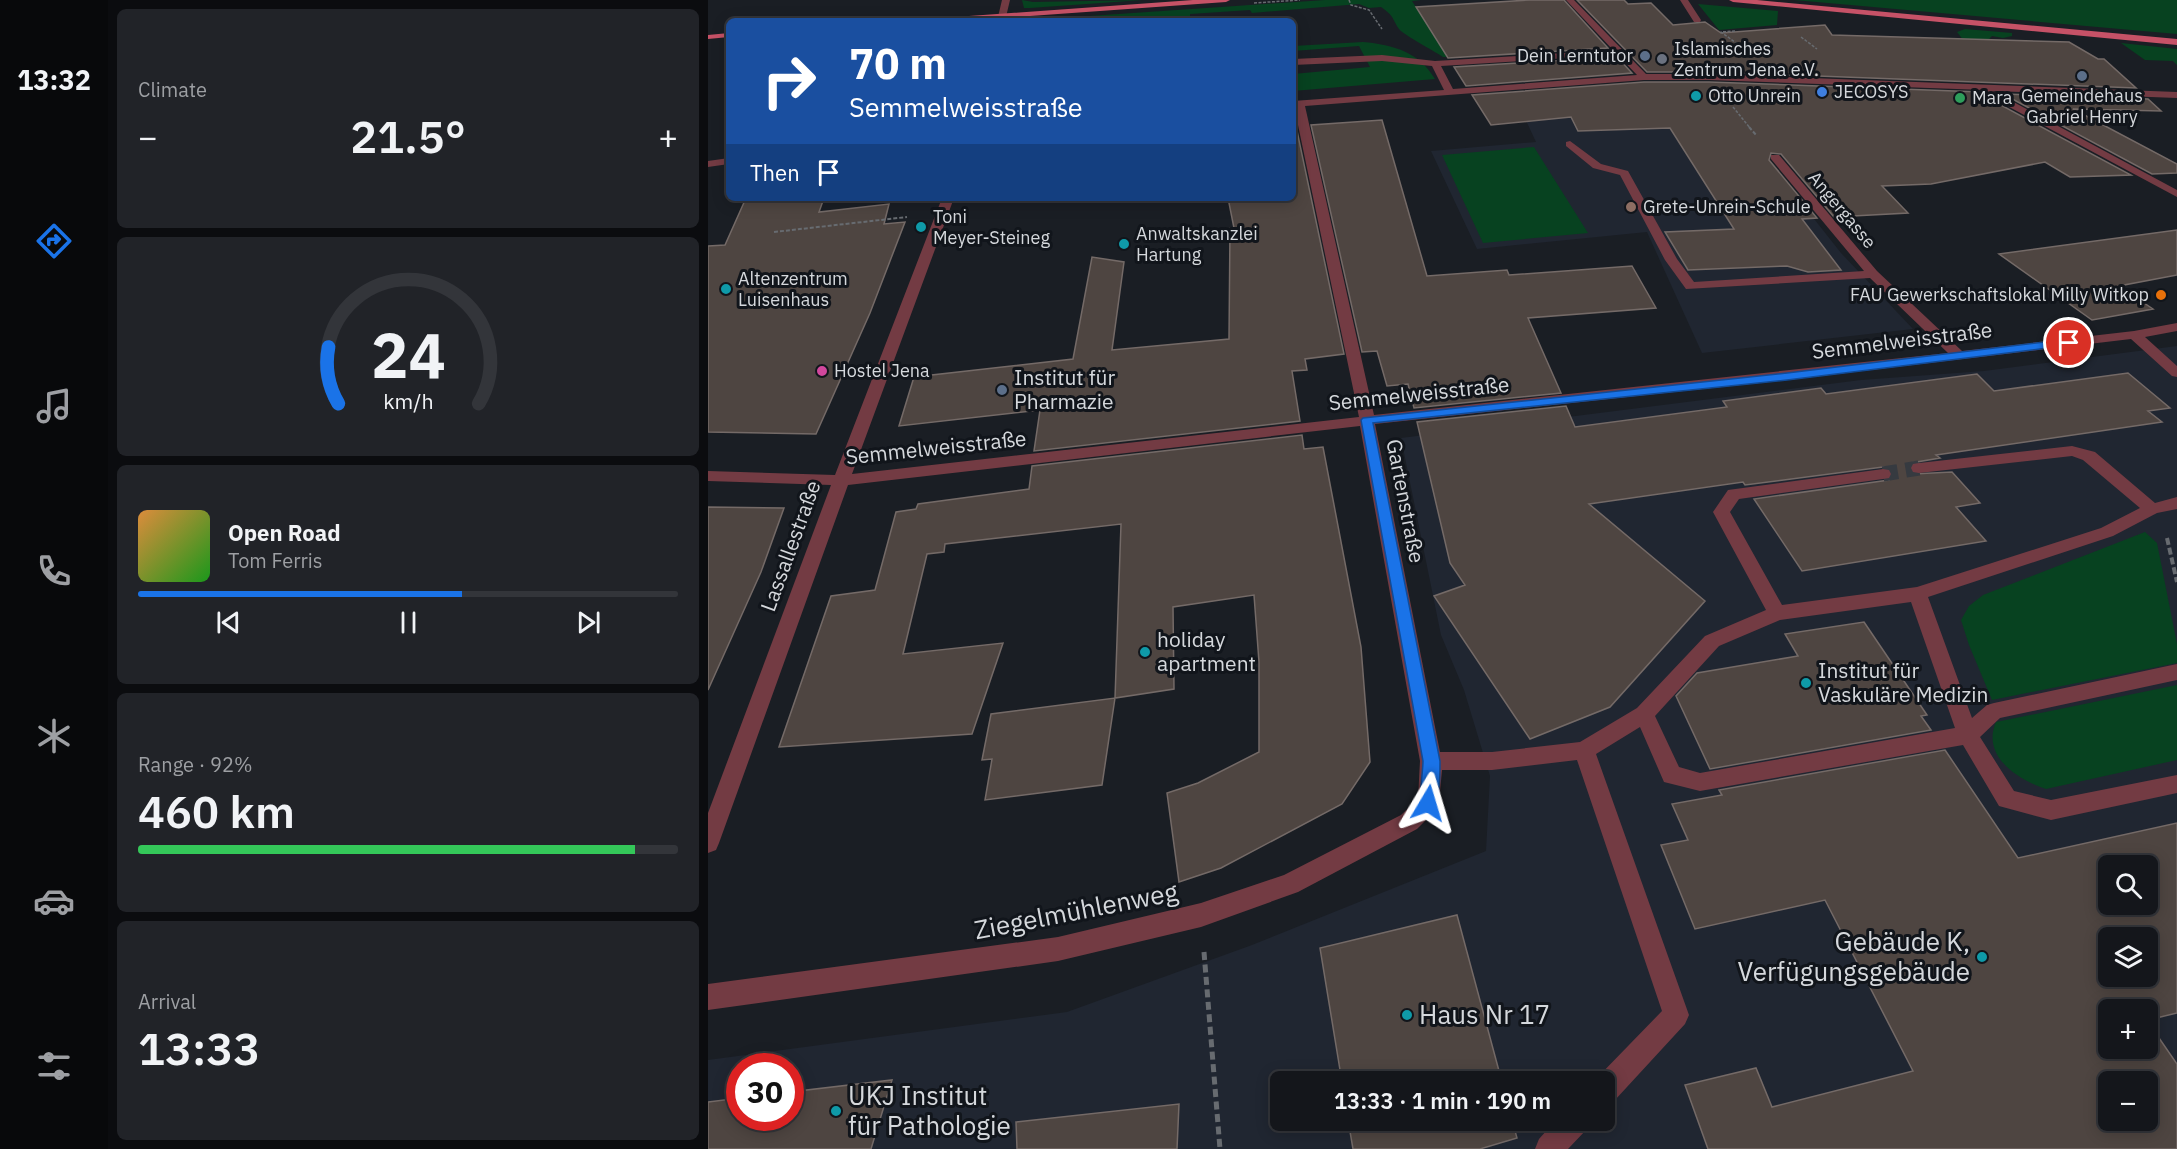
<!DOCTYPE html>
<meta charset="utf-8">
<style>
body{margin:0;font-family:"IBM Plex Sans",sans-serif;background:#212328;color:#f1f3f6;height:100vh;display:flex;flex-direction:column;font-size:22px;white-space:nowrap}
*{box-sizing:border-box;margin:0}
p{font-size:20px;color:#9d9fa3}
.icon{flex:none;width:33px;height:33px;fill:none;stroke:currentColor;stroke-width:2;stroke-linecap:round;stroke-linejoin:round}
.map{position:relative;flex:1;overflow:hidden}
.side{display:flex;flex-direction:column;gap:9px;padding:9px;background:#0b0c0f;width:600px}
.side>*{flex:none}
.hud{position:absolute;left:18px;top:18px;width:570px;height:183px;border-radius:9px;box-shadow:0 3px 15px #0003,0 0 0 2px #33353a;background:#1a4fa0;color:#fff;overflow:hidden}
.controls{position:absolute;left:1390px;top:855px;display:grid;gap:12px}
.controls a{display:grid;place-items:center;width:60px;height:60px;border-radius:9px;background:#14161b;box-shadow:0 3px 15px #0003,0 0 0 2px #33353a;font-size:30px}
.speed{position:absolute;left:18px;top:1053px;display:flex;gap:12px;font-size:30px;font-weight:700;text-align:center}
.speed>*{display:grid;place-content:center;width:78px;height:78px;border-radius:50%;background:#14161b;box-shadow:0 3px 15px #0003,0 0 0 2px #33353a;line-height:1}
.speed .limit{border:9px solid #d22;background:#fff;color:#111}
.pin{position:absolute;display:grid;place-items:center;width:51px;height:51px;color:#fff;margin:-26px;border:3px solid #fff;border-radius:50%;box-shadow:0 2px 6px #0007}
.me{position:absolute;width:66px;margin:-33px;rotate:7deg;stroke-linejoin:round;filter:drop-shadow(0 0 4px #0008)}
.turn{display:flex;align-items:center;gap:21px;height:126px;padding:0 24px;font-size:27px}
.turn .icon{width:78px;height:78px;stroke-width:2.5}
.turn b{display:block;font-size:42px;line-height:51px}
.then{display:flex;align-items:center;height:57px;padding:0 24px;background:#0003;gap:12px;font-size:22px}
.big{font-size:45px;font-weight:600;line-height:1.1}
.side .card{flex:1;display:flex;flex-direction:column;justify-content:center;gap:9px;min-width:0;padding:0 21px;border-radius:9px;background:#212328}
.side .dial{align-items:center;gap:0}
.dial svg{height:156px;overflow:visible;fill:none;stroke:#33353a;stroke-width:7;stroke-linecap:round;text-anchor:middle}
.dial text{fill:#f1f3f6;stroke:none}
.song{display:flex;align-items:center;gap:18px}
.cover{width:72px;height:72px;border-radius:9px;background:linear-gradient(135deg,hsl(30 70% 55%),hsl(120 70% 35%))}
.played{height:6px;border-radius:3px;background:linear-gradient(90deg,#1a73e8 60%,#33353a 60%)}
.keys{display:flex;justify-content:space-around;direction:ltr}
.heat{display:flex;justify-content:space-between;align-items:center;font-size:33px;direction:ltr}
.charge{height:9px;border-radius:4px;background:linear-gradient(90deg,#34c759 92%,#33353a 0)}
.trip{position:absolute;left:562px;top:1071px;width:345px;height:60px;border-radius:9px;background:#14161b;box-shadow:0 3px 15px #0003,0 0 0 2px #33353a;font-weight:600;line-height:60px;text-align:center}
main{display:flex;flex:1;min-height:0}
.tabs{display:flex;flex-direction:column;width:108px;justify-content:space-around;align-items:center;background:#08090b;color:#9d9fa3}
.tabs .icon{width:42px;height:42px}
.tabs .current{color:#1a73e8}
.tabs b{font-size:27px;color:#f1f3f6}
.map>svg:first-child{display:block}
.built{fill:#202631;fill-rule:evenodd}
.green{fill:#074220}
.building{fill:#4e4541;stroke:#746a67;stroke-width:1.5;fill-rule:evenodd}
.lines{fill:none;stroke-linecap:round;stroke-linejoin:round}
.minor-tunnel{stroke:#363a40;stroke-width:15;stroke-dasharray:15 8;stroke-linecap:butt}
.path-far3{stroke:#676b70;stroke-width:1.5;stroke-dasharray:3 1.5;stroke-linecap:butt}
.path-far2{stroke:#676b70;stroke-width:2;stroke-dasharray:4 2;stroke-linecap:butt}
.path-far1{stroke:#676b70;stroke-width:4;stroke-dasharray:7 3;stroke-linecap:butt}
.path{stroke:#676b70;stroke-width:5;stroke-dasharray:8 4.5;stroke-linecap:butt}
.minor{fill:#733b43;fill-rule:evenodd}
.major{fill:#c65267;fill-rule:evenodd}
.route{fill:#1a73e8;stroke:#114b97;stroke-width:1.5}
.service-dot{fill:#5c6f8a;stroke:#11151b;stroke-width:2}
.worship-dot{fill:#6b7280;stroke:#11151b;stroke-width:2}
.shop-dot{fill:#3f7fe0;stroke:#11151b;stroke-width:2}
.culture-dot{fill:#0f9aa8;stroke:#11151b;stroke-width:2}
.leisure-dot{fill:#2e9e5b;stroke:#11151b;stroke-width:2}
.education-dot{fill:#8d6e63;stroke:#11151b;stroke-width:2}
.food-dot{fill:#e8710a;stroke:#11151b;stroke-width:2}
.hotel-dot{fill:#d1479c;stroke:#11151b;stroke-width:2}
.labels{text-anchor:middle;stroke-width:6;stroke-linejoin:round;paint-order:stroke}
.far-poi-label{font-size:18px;fill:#d5d8dc;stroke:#11151b;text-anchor:start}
.far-street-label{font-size:18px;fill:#d5d8dc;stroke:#11151b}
.street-label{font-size:21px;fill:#d5d8dc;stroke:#11151b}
.poi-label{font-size:21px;fill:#d5d8dc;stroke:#11151b;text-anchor:start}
.near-street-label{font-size:26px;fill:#d5d8dc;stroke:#11151b}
.near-poi-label{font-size:26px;fill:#d5d8dc;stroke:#11151b;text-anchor:start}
</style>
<main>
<nav class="tabs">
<b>13:32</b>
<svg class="icon current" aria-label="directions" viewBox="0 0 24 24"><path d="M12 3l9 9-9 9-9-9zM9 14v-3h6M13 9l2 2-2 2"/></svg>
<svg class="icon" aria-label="music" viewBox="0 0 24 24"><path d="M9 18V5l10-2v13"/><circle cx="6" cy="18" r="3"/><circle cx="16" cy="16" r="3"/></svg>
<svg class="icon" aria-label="phone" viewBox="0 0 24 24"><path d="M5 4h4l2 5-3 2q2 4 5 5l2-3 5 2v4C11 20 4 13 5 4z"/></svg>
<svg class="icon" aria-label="climate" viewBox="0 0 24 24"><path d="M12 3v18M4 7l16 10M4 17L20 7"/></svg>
<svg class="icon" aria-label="car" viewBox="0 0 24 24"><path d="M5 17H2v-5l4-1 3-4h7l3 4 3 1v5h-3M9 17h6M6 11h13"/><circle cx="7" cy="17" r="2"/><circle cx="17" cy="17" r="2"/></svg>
<svg class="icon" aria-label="filters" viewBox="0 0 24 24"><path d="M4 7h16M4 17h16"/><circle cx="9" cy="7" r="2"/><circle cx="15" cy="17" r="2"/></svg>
</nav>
<section class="side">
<div class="card"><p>Climate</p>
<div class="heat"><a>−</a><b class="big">21.5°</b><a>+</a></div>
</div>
<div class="card dial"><svg viewBox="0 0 100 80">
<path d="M14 69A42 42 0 1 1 86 69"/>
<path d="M14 69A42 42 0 0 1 9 40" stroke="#1a73e8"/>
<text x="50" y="56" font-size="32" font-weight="700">24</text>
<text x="50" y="72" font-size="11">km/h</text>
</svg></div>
<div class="card">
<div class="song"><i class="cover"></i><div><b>Open Road</b><p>Tom Ferris</p></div></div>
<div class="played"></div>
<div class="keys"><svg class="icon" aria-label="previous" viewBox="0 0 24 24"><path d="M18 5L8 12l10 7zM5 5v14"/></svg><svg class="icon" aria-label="pause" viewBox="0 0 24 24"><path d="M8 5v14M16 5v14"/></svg><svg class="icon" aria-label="next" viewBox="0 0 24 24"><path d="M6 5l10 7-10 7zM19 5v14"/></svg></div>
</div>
<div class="card"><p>Range · 92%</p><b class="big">460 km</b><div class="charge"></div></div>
<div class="card"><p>Arrival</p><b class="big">13:33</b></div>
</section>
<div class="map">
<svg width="1469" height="1149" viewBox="0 0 1469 1149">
<rect width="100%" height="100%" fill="#1a1e24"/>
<path class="built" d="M929 91 1050 148 1133 253 1205 329 994 353 939 232 769 249 723 151 828 142 807 97Z
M1469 346V1149H0V1060L359 1012 544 945 778 851 782 776 756 690 733 635 693 438 1153 380 1276 371ZM1401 866H1440V904H1401ZM1401 938H1440V976H1401ZM1401 1010H1440V1048H1401ZM32 1066H82V1118H32ZM573 1082H897V1120H573ZM1401 1082H1440V1120H1401Z"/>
<path class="green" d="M314 0 325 2 435 0 322 8H316Z
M617 0H713L704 1 740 57H735C725 50 697 36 691 29 683 17 687 17 673 7L661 8 651 4 544 13 542 10 482 14V18L437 21H308Z
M1086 0H1469V34Z
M990 4 1070 11 1069 25 1011 30Z
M1257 29 1304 33V36L1295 38 1284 36 1281 39 1302 44 1266 54 1249 32Z
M655 42C686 45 711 52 727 79L585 91V74L662 67 651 46 585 51V46Z
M1413 43 1469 49V65L1465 61 1437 60Z
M826 147 880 233 775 243 734 155Z
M1437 532 1449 543 1469 644V663L1284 700 1261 645 1253 620 1261 606 1275 595Z
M1469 685V760L1338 789C1310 780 1273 756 1288 722Z"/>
<path class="building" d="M821 0H856L900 48 740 58 708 7Z
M869 0H916L920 4 943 3 965 25 997 22 1013 33 1117 25 1124 35 1361 42 1390 59H1396L1428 88 1001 72H939Z
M909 57 924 73 758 86 746 67Z
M936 82H1001L1274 92 1276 96 1423 175 1362 177 1337 162 1223 184 1174 186 1200 213 1126 217 1073 154 1063 153 1061 160 1109 218 1094 219 1133 270 1100 272 1079 266 980 270 957 232 1026 229 962 128 870 131 863 117 783 125 764 95Z
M1295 94 1440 99 1453 111 1365 109 1469 164V173L1444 174Z
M674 120 719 276 799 270 801 275 924 266 948 308 820 318 853 393 706 408 700 384 679 386 669 351 654 352 603 125Z
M585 126H588L636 354 597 359 599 370 584 371 592 421 326 451 332 410 191 426 206 377 365 359 384 257 416 262 404 350 521 339 522 228H526L520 198H585Z
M38 198H116L111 212 181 204 176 224 197 222 162 313 108 434 0 432V246L17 245Z
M1469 230V275L1411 286 1445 309 1384 320 1291 254Z
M1420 373 1462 408 1440 411 1454 422 1228 455 1232 458 1203 463 1201 469 1205 474 1244 472 1272 503 1248 507 1278 541 1094 571 1046 499 1181 480 1185 473 1181 468 1175 467 1037 485 1035 482 881 504 997 601 902 707 822 739 726 596 757 585 742 563 709 422 858 406 867 427 1019 407 1015 401 1113 388 1118 394 1269 374 1286 391Z
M594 435 596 449 615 447 653 647 662 762 634 804 513 868 471 882 459 793 490 783 551 752V662L546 595 465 607 466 689 407 698 413 524 237 544 236 552 219 554 195 654 295 643 264 734 71 747 123 596 167 590 188 512 208 509 210 504 321 489 324 466Z
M0 507 76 508 53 572 0 690Z
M1156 622 1219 715 1213 716 1223 730 1002 769 968 696 989 673 1090 656 1077 634Z
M407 698 394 785 277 800 284 759 274 760 283 714Z
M1237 750 1310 858 1469 823V1013L1440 1020V1010H1401V1048H1440V1022L1469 1064V1149H1000L977 1085 1048 1068 1064 1107 1205 1071 1117 900 987 929 953 845 980 840 964 804 1014 795 1011 790ZM1401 866H1440V904H1401ZM1401 938H1440V976H1401ZM1401 1082H1440V1120H1401Z
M749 915 794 1082H634L612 948Z
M184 1080 163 1149H0V1102L32 1098V1118H82V1092Z
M471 1104 469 1149H309L308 1122Z
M640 1120H804L809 1138 772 1149H645Z"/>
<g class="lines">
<path class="minor-tunnel" d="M1175 474 1211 468"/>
<path class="path-far3" d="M641 0 643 5 661 10 674 29
M546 3 592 0
M148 21 192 18
M1027 31 1013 32 1035 48
M1093 37 1109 49
M1025 107 1042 128"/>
<path class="path-far2" d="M1041 127 1049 136
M66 232 199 217"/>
<path class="path-far1" d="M1459 538 1469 582"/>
<path class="path" d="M496 952 512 1149"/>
<path class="minor" d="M294 0H302L297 21H289Z
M858 0H866L938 74H1001L1469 92V98L1285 91 1469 190V197L1277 94 1276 90 1001 80H936L597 106 666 415 1240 353 1162 278 978 289 957 260 912 175 885 168 858 146V142L862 141 893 164 920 171 969 259 986 282 1156 271 1063 159V155H1071L1169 271 1254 351 1426 331 1469 323V331L1437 337 1469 366V377L1464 376 1423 339 1079 380 667 424 732 752H784L872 742 929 708 997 636 1058 610 1005 512 1020 490 1175 469 1181 470 1183 474 1181 478 1175 479 1031 499 1022 512 1074 605 1209 587 1393 528 1432 508 1375 460 1364 456 1211 473 1205 472 1203 468 1205 464 1211 463 1364 446 1387 452 1447 503 1469 497V509L1449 513 1405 536 1220 597 1264 718 1279 705 1286 703 1469 664V680L1292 718 1272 737 1306 791 1343 800 1469 775V793L1343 820 1291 806 1255 745 992 791 956 782 932 727 888 754 981 1015 977 1024 907 1100 897 1104V1082L887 1080 954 1011 869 760 784 770H734L731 803 728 810 709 829 590 892 493 927 350 961 0 1010V984L350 937 493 903 576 875 693 815 710 799 712 761 652 426 140 485 11 843 8 850 0 853V813L123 485 0 481V471L127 475 234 198H246L144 474 651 417 585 101 736 90 724 66 674 61 585 65V59L674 55 727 61 905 50ZM910 55 929 75 745 89 733 66ZM1203 602 1247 728 992 773 971 767 947 716 1011 646 1072 620Z
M972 0H980L993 20 992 22H986Z
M21 158V164L0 167V161Z
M848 1120H882L878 1130 860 1149H827L831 1139Z"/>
<path class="major" d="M485 0H522L518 2 253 21H215L219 19Z
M1021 0H1049L1469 39V45L1025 2Z
M21 33V37L0 39V35Z"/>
</g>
<path class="route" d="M1361 339 1366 343 1364 345 1079 380 665 423 732 761C732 777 732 794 726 808L720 810 714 808C710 799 715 773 715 761L653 420 655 418 1079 373Z"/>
<g class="service-dot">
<circle cx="937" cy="56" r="6"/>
<circle cx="1374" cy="76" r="6"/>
<circle cx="294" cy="390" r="6"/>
</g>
<circle class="worship-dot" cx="954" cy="59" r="6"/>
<circle class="shop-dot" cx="1114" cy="92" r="6"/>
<g class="culture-dot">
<circle cx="988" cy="96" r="6"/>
<circle cx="213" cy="227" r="6"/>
<circle cx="416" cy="244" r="6"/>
<circle cx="18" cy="289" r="6"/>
<circle cx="437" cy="652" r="6"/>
<circle cx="1098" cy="683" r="6"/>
<circle cx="1274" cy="957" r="6"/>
<circle cx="699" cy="1015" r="6"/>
<circle cx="128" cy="1111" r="6"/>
</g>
<circle class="leisure-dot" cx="1252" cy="98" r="6"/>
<circle class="education-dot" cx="923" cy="207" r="6"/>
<circle class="food-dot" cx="1453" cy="295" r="6"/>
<circle class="hotel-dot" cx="114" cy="371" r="6"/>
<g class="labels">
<g class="far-poi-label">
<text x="966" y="55">Islamisches<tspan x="966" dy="21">Zentrum Jena e.V.</tspan></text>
<text x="925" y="62" text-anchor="end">Dein Lerntutor</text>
<text x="1126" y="98">JECOSYS</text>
<text x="1000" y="102">Otto Unrein</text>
<text x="1374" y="102" text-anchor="middle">Gemeindehaus<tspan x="1374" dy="21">Gabriel Henry</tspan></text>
<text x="1264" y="104">Mara</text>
<text x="935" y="213">Grete-Unrein-Schule</text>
<text x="225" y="223">Toni<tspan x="225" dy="21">Meyer-Steineg</tspan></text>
<text x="428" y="240">Anwaltskanzlei<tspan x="428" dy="21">Hartung</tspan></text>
<text x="30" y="285">Altenzentrum<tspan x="30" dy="21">Luisenhaus</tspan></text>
<text x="1441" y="301" text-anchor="end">FAU Gewerkschaftslokal Milly Witkop</text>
<text x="126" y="377">Hostel Jena</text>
</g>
<g class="far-street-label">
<text transform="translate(1134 210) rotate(50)" y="6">Angergasse</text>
</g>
<g class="street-label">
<text transform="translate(1194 341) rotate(-7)" y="7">Semmelweisstraße</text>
<text transform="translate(711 394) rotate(-6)" y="7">Semmelweisstraße</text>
<text transform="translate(228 448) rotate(-6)" y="7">Semmelweisstraße</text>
<text transform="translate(697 501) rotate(79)" y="7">Gartenstraße</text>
<text transform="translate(83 546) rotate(-70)" y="7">Lassallestraße</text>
</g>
<g class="poi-label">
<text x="306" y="385">Institut für<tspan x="306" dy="24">Pharmazie</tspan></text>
<text x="449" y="647">holiday<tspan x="449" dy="24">apartment</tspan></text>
<text x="1110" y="678">Institut für<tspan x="1110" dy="24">Vaskuläre Medizin</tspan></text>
</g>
<g class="near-street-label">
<text transform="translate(368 911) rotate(-11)" y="9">Ziegelmühlenweg</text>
</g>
<g class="near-poi-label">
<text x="1262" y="951" text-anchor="end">Gebäude K,<tspan x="1262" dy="30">Verfügungsgebäude</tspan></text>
<text x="711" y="1024">Haus Nr 17</text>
<text x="140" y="1105">UKJ Institut<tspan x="140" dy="30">für Pathologie</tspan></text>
</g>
</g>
</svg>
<div class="controls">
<a><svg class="icon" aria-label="search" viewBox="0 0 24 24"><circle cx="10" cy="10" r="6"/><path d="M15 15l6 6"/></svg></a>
<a><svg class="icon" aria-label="layers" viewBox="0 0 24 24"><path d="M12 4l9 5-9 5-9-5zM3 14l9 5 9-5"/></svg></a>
<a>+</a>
<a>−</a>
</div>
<div class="speed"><div class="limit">30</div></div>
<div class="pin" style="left:1361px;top:343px;background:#d93025"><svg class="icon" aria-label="arrive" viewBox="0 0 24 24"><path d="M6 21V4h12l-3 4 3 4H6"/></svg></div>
<svg class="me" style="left:720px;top:803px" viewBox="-20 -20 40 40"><path d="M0-17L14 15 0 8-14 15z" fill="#1a73e8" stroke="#fff" stroke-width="4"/></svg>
<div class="trip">13:33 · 1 min · 190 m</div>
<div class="hud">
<div class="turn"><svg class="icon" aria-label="right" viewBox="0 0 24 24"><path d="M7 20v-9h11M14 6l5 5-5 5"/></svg><div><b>70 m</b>Semmelweisstraße</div></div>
<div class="then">Then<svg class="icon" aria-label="arrive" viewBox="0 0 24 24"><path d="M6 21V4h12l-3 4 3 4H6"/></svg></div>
</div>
</div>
</main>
